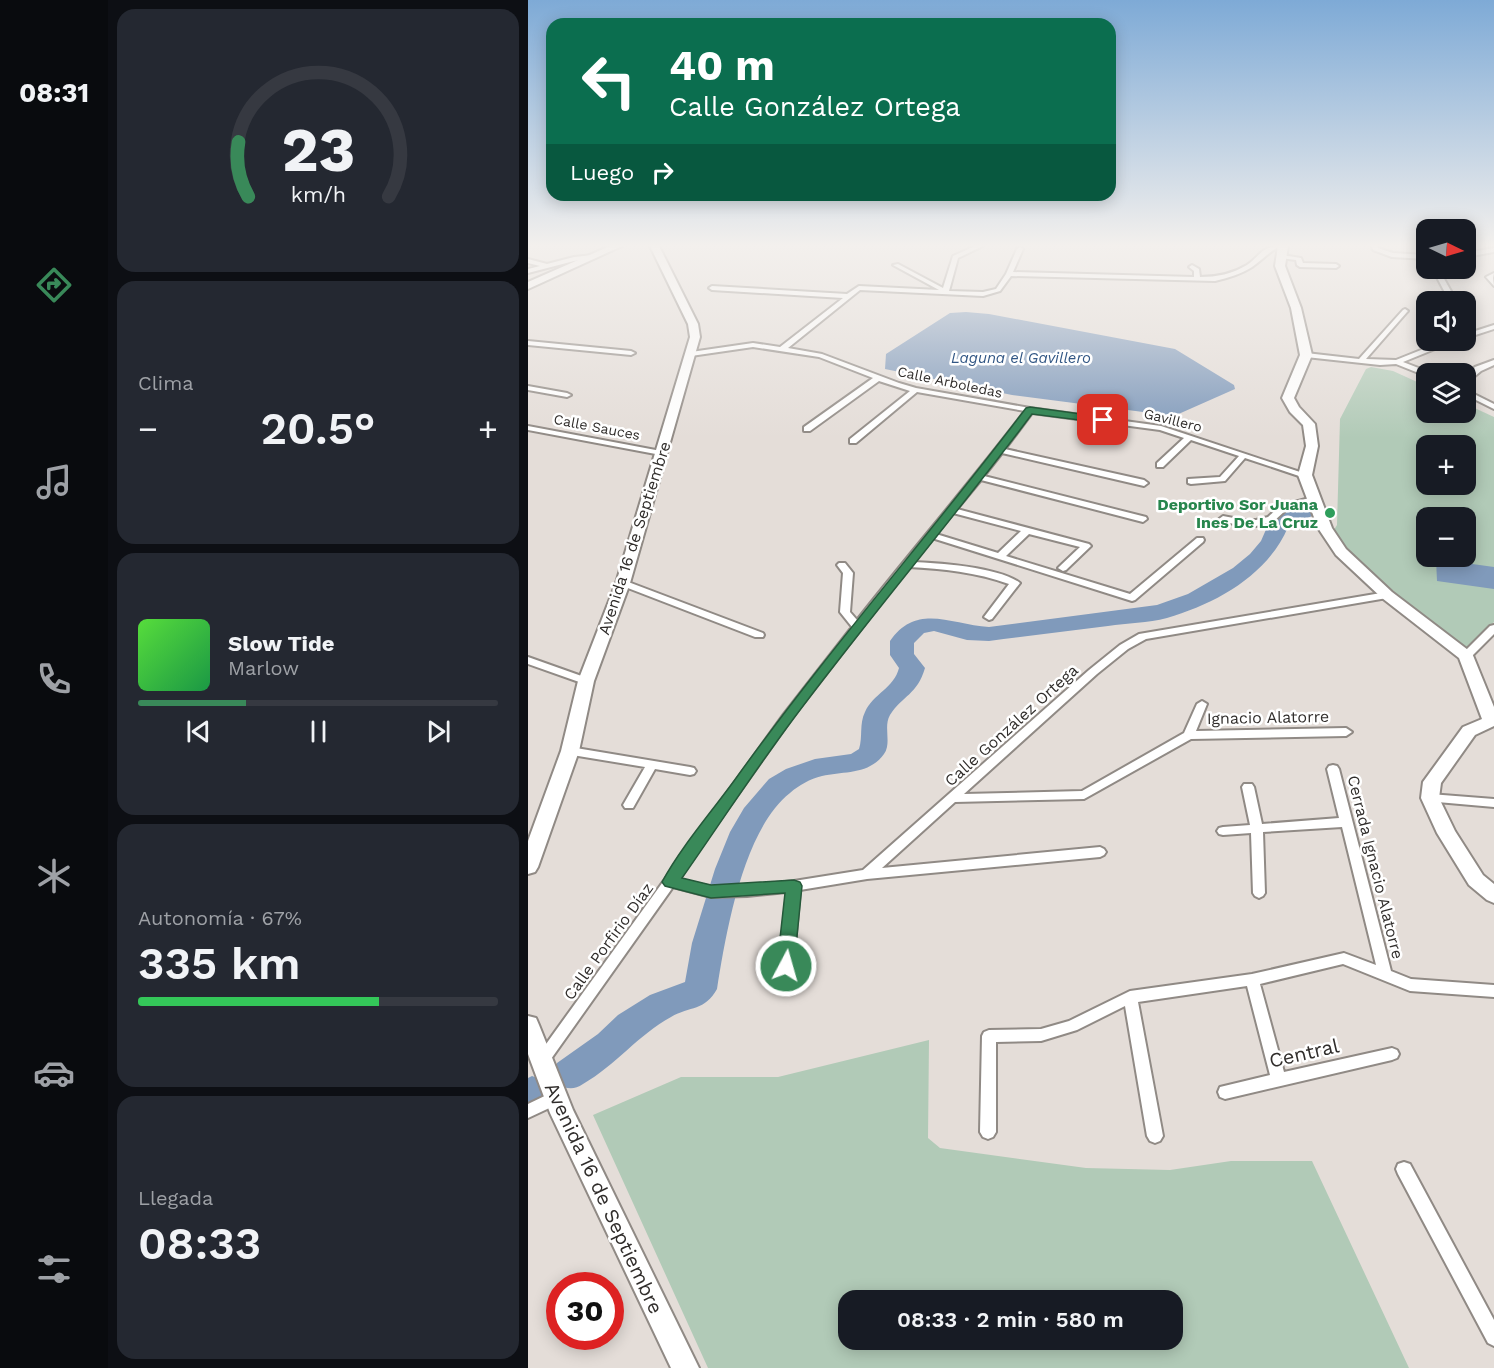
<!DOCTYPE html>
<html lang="es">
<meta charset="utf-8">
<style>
body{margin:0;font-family:"Work Sans",sans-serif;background:#242831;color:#f1f3f6;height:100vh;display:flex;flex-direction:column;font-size:22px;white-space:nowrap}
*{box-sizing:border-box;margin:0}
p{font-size:20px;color:#9ea1a6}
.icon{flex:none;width:33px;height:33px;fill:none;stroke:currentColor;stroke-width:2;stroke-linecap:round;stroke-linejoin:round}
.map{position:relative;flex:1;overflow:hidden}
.sheet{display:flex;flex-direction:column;gap:9px;padding:9px;background:#0d0f14;width:420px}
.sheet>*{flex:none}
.top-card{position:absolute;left:18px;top:18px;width:570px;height:183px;border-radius:18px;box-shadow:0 3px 15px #0003;background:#0b6e4f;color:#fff;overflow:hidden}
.needle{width:39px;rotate:95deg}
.tools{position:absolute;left:888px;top:219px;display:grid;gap:12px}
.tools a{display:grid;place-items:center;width:60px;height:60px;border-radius:12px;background:#171b24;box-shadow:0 3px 15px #0003;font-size:30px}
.speed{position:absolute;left:18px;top:1272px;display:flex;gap:12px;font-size:30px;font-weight:700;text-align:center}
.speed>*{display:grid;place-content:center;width:78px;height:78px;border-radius:50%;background:#171b24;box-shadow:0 3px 15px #0003;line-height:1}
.speed .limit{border:9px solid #d22;background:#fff;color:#111}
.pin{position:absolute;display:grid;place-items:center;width:51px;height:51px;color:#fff;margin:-26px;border-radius:12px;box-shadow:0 3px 9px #0006}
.me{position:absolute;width:66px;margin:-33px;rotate:6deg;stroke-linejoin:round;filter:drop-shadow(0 0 4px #0008)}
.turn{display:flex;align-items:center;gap:21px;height:126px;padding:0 24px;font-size:27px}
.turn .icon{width:78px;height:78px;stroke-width:2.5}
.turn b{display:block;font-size:42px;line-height:51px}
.then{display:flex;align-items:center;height:57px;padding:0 24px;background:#0003;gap:12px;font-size:22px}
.big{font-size:45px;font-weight:600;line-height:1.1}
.sheet .tile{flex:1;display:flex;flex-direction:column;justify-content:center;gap:9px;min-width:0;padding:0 21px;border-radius:18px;background:#242831}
.sheet .dial{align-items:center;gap:0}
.dial svg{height:156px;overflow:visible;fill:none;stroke:#363941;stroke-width:7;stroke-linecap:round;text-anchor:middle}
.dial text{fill:#f1f3f6;stroke:none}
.song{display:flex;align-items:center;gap:18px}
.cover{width:72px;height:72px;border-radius:9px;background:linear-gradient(135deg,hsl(110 70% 55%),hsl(140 70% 35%))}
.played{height:6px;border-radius:3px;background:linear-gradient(90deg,#398959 30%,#363941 30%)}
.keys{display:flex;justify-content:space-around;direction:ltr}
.heat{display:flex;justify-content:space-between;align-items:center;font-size:33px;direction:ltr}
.charge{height:9px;border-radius:4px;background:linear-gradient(90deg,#34c759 67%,#363941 0)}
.trip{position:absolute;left:310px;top:1290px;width:345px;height:60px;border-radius:18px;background:#171b24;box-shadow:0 3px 15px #0003;font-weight:600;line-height:60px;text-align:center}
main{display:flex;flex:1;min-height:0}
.tabs{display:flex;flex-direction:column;width:108px;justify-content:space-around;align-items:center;background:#090b0e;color:#9ea1a6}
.tabs .icon{width:42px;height:42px}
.tabs .selected{color:#398959}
.tabs b{font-size:27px;color:#f1f3f6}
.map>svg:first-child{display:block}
.green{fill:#b1cab7;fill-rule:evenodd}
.water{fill:#809abb}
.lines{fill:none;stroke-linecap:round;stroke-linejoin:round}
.river{fill:#809abb;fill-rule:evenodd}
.street-casing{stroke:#908a85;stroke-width:4}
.secondary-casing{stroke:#908a85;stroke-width:4}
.street{fill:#fff;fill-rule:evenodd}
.secondary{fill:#fff;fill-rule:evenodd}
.route{fill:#398959;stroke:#25593a;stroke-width:1.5}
.leisure-dot{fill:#2e9e5b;stroke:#fff;stroke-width:2}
.labels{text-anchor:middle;stroke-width:5;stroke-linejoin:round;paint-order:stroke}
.far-street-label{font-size:14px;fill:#302d2b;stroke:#fff}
.far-water-label{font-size:15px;font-style:italic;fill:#315684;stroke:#fff}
.leisure-label{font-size:16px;font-weight:bold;fill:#27864d;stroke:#fff;text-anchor:end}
.street-label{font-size:16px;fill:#302d2b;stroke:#fff}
.near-street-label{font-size:20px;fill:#302d2b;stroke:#fff}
</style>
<main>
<nav class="tabs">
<b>08:31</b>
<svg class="icon selected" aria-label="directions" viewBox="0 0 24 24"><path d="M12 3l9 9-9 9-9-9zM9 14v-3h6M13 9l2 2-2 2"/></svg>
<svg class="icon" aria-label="music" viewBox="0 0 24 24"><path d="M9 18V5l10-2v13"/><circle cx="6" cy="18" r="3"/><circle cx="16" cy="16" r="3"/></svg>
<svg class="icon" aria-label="phone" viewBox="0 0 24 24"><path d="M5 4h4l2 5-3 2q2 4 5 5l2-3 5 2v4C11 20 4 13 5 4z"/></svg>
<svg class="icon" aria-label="climate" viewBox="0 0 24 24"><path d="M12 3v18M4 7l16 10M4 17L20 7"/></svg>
<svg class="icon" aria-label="car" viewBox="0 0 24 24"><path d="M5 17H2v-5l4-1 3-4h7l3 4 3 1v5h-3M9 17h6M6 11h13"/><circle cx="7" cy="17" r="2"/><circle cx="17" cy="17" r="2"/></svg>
<svg class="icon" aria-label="filters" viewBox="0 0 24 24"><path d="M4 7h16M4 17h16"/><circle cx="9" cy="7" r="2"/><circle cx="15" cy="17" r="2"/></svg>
</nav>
<section class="sheet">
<div class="tile dial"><svg viewBox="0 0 100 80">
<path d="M14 69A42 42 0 1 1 86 69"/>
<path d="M14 69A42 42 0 0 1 9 41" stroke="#398959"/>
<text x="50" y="56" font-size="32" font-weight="700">23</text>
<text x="50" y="72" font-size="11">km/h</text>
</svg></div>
<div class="tile"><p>Clima</p>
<div class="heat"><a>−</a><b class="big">20.5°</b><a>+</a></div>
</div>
<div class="tile">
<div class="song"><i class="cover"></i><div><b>Slow Tide</b><p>Marlow</p></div></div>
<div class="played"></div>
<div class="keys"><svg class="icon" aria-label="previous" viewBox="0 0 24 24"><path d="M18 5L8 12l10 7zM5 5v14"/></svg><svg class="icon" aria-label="pause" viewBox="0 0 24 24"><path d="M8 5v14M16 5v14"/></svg><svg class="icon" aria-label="next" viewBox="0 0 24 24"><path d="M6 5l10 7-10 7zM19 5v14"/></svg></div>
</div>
<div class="tile"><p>Autonomía · 67%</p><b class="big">335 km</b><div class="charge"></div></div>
<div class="tile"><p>Llegada</p><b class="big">08:33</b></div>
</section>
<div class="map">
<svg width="966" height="1368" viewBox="0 0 966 1368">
<rect width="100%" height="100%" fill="#e4ddd8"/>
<path class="green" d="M843 367 865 371 898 386V412H938V404L966 417V622L937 653 823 558 804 533 809 525 812 419 838 369ZM898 446H938V484H898ZM898 518H938V556H898Z
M401 1040 400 1138 412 1148 558 1168 642 1170 703 1161H784L881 1368H180L65 1115 153 1077H250ZM321 1300H645V1340H321Z"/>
<path class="water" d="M438 312 461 314 647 349 706 385 707 389 646 416 484 395 357 369 358 354 422 313Z
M908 559 966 567V589L909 581Z"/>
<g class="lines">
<path class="river" d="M777 506 784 508 788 512 784 516 760 527C740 575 688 604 639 618 620 623 599 623 580 626 540 631 501 636 461 641L439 640 406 631 396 633 386 643V654L397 668C389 695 375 695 362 715 355 727 364 743 356 754 341 775 316 771 294 776 282 779 271 785 262 793 215 830 198 933 189 989 177 1011 162 1006 143 1017 110 1035 88 1065 55 1084 46 1090 40 1089 29 1085L24 1074 29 1063 70 1034 90 1015 122 995 157 982 164 943 187 869 202 832 216 808 241 779 258 769 287 759 323 754 331 749C335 737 331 724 337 712 345 694 366 688 371 668L362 655V641C389 602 424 625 461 627L629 605 660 594 705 568 722 554 733 541 743 518Z
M4 1076 17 1081 22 1092 17 1103 0 1110V1078Z"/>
<g class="street-casing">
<path id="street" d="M447 246H455L430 258 421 291 455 292 468 289 478 274 489 249 492 247 495 249 485 272 666 277V271L661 267 664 265 671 269 672 277C689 277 704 274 719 265 732 256 734 246 752 246 741 252 734 260 724 267 713 274 700 278 687 281L483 276 472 291 455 296 332 290 260 348 294 354 371 383 388 388 502 408 633 426 781 475 777 477H774L717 458 697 481 663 484 660 483V479L692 477 711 456 663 440 635 467H629V463L656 438 632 430 504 413 477 449 616 480 620 483 616 486 474 453 456 476 618 517 619 519 615 522 453 480 429 509 561 544 563 546 538 570 535 571 530 568 532 566 552 547 501 534 478 556 602 594 669 538H675L676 540 675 542 607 600 604 601 404 538 385 562C411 563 471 567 492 583L464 619 461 620 456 617 481 584C448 572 415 569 381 567L264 718 150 879 183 887 219 886 266 881 335 870 561 670 592 645 611 634 859 592 862 593 864 595 862 597 859 598 618 639 600 649 569 674 436 794 554 791 656 733 669 704 674 701 679 704 668 731 818 728 824 732 818 736 663 739 556 799 427 802 354 868 572 847 576 849 578 852 576 855 572 857 339 879 272 890 265 966 263 970 258 971 253 970 251 966 259 892 219 896 183 897 145 887 18 1066 13 1068 8 1066 6 1062 8 1058 256 714 324 627 312 612 315 573 309 565 311 563H317L325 573 322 612 329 620C384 550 443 482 497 411L389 392 328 443H322V439L382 391 351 381 282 431H276V427L345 378 291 357 225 347 163 356 159 354 163 352 225 343 252 347 315 298 184 290 181 288 184 286 319 294 331 286 411 290 365 265 370 264 415 288 425 256ZM425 513 493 531 470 553 408 534Z
M844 246H850V248L865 253 898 255V259L864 257 845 250Z
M966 248V252L938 257V253Z
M65 255 67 256V258L46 261 0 273V269L12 266 0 263V259L19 264 46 257Z
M754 255 773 258 775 263 808 264 811 266 808 268 772 267 769 265 768 260 752 258 751 257Z
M904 268H910L929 302H922Z
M966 273 965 278 966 286 958 277Z
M877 309 880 311 879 312 838 359 868 360 918 340H929L875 362 901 372 898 376 868 364 852 365 778 357 774 355 778 353 831 359 875 310Z
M966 325V329L938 338V334Z
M0 341 103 351 107 353 103 355 0 345Z
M966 360V365L953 371 941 381H938V376L947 367Z
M0 386 39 393 43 395 39 397 0 390Z
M938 390 966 404V409L938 395Z
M0 426 133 451 137 453 133 455 0 430Z
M785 497 789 500 788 502 758 510 746 521 728 526H716L692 521 691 519 695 516 716 520H728L740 517 752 506Z
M95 580 235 633 236 635 235 637H227L92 585 90 583Z
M966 625V634L942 658H934L933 656 934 654 962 626Z
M0 657 62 679 63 681 62 683H54L0 664Z
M42 747 162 767 166 768 168 771 166 774 162 775 127 769 105 808H97L95 805 117 767 38 754 36 751 38 748Z
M805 765 809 766 811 769 863 971 883 979 966 985V997L882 991 815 964 732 984 756 1072 864 1048 869 1050 871 1054 869 1058 864 1060 697 1099 692 1097 690 1092 692 1087 742 1075 719 986 610 1002 635 1136 632 1141 627 1143 622 1141 619 1136 597 1006 549 1030 513 1041 468 1042V1132L465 1137 460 1139 455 1137 452 1132 454 1036 456 1032 461 1030 513 1029 541 1021 602 991 724 974 816 953 848 965 814 827 735 832 737 893 735 896 731 898 727 896 725 893 723 833 695 835 691 834 689 831 691 828 695 827 722 825 714 787 716 784H724L726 787 734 824 811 818 799 769 801 766Z
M902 794 966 799V807L898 801 896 798 898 795Z
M27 1091 32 1093 34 1098 32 1103 0 1118V1104Z
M876 1162 882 1164 966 1320V1346L960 1343 870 1174 868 1169 870 1164Z"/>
</g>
<g class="secondary-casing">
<path id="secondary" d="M82 246H94L0 289V282Z
M122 246H131L170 324 172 337 102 583 66 681 51 751 10 867 7 872 0 874V841L33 751 50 681 88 583 162 337 160 324Z
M750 246H760L757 266 773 308 784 355 766 398 771 407 787 424 790 446 784 475 804 528 818 549 864 592 944 653 966 707V726L947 735 913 783 911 798 927 831 955 875 966 884V903L959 900 941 885 909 833 893 798 895 782 935 727 954 719 931 658 854 598 808 555 790 528 770 475 778 446 775 425 762 412 754 398 772 355 763 308 747 266Z
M0 1016 8 1018 11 1025 45 1110 171 1368H143L22 1113 0 1054Z"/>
</g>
<use href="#street" class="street"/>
<use href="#secondary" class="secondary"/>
</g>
<linearGradient id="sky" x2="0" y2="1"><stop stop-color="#7eaad6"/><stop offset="0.56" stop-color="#f3f0ed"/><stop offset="1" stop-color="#f3f0ed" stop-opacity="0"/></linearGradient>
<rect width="966" height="438" fill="url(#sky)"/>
<path class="route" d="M502 407 575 417 580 420 575 423 504 414C427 517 343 615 266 718 227 770 191 825 154 878L183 885 266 880 272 882 274 886 266 966 264 971 258 973 251 971 249 966 257 893 183 898 137 886 134 882C154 845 187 808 211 774 302 648 404 532 498 408Z"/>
<circle class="leisure-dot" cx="802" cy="513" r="6"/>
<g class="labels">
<g class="far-street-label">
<text transform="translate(422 382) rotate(12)" y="5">Calle Arboledas</text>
<text transform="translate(645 420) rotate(14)" y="5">Gavillero</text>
<text transform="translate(69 427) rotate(11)" y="5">Calle Sauces</text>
</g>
<g class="far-water-label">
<text x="493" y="363">Laguna el Gavillero</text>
</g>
<g class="leisure-label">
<text x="790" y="510">Deportivo Sor Juana<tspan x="790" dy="18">Ines De La Cruz</tspan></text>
</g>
<g class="street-label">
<text transform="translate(106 538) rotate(-72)" y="6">Avenida 16 de Septiembre</text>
<text transform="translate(740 717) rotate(-1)" y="6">Ignacio Alatorre</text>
<text transform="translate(483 725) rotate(-42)" y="6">Calle González Ortega</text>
<text transform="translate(848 867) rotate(76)" y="6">Cerrada Ignacio Alatorre</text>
<text transform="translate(80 941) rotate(-54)" y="6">Calle Porfirio Díaz</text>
</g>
<g class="near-street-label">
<text transform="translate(776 1053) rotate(-13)" y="7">Central</text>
<text transform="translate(76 1198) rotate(65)" y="7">Avenida 16 de Septiembre</text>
</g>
</g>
</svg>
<div class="tools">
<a><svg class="needle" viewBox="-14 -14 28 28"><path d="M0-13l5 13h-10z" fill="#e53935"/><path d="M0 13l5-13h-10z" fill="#9ea1a6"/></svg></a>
<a><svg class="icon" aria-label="sound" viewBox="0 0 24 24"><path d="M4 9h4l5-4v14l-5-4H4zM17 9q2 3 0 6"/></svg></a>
<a><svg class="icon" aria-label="layers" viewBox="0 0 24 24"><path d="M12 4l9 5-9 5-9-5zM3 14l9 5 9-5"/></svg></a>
<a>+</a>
<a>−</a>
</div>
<div class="speed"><div class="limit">30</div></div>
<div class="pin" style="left:575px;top:420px;background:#d93025"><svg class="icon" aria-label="arrive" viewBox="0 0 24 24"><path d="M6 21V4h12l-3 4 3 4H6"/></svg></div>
<svg class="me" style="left:258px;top:966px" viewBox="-20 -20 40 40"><circle r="17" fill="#398959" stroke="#fff" stroke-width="3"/><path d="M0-11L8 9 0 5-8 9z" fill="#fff"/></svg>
<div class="trip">08:33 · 2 min · 580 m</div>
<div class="top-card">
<div class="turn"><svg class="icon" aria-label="left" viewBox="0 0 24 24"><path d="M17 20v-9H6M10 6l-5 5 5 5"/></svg><div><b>40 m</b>Calle González Ortega</div></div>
<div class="then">Luego<svg class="icon" aria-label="right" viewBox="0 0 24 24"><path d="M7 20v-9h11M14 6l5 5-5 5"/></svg></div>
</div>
</div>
</main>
